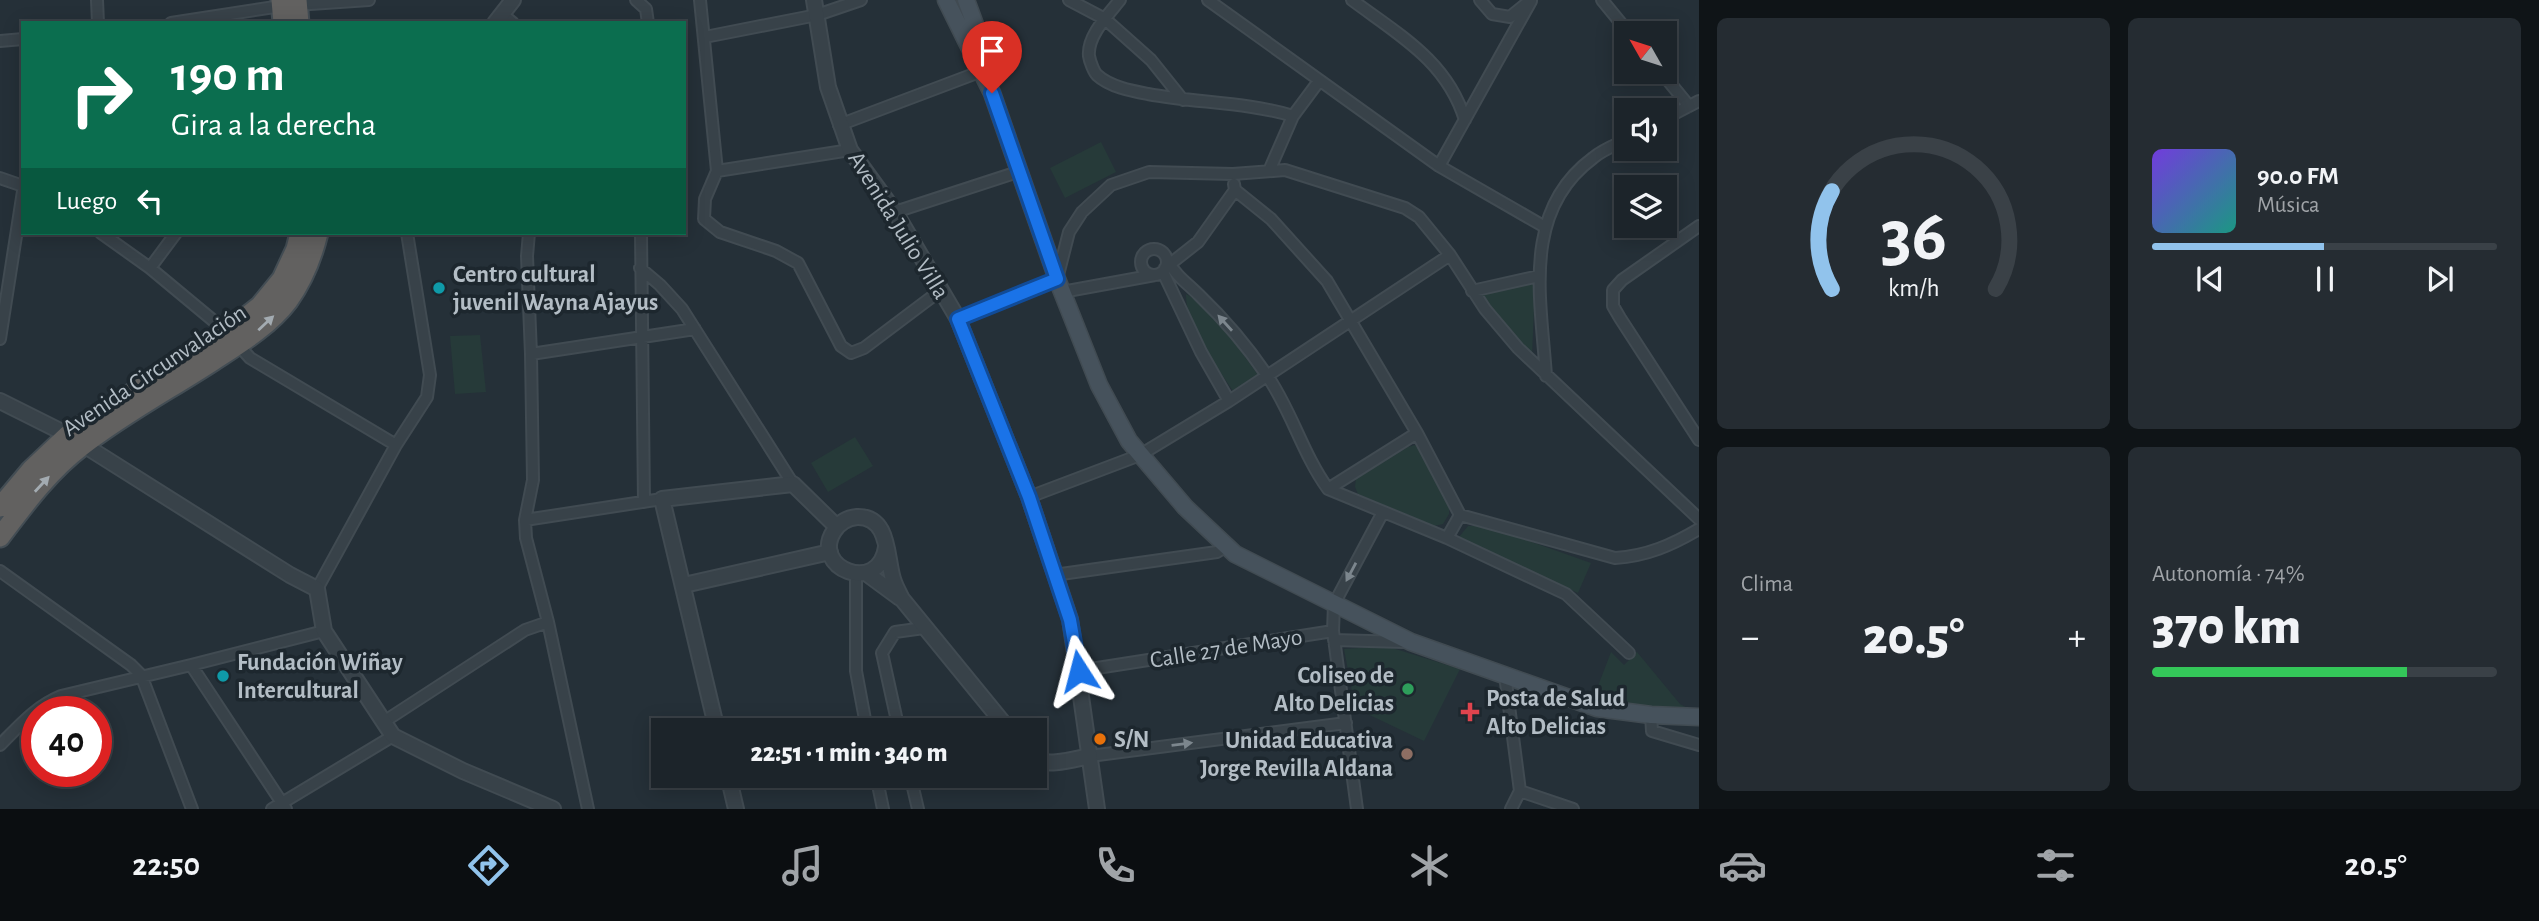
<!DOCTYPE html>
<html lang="es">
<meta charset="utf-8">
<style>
body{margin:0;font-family:"Alegreya Sans",sans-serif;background:#252c32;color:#f1f3f6;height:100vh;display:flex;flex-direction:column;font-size:26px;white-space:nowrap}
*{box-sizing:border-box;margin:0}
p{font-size:23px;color:#a0a4a8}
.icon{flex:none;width:38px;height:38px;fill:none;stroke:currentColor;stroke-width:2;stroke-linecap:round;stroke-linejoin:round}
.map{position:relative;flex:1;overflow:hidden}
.drawer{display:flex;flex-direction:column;gap:18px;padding:18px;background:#0f1417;width:840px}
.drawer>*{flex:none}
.top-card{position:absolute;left:21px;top:21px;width:665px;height:214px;border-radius:0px;box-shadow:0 4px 18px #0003,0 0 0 2px #3a4147;background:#0b6e4f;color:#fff;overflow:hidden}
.needle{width:46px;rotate:309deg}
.tools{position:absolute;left:1614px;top:21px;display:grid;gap:14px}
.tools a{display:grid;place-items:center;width:63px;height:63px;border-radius:0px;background:#1c242a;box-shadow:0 4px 18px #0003,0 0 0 2px #3a4147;font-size:35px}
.speed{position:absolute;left:21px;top:696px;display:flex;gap:14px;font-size:35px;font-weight:700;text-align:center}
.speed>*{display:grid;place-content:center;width:91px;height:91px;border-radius:50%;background:#1c242a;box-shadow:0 4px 18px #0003,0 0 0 2px #3a4147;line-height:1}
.speed .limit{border:10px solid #d22;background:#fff;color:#111}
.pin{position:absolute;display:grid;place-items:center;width:60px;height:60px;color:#fff;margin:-72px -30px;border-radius:50% 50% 50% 0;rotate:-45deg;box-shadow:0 0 7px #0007}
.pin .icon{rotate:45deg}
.me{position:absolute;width:77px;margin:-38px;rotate:351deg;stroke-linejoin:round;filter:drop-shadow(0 0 5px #0008)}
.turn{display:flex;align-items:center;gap:24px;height:147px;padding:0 35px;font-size:32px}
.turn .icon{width:91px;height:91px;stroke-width:2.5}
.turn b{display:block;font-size:49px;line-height:60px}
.then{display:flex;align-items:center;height:66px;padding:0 35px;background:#0003;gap:14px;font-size:26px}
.big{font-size:52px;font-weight:800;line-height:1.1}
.drawer .widget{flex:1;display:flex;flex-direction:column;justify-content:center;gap:10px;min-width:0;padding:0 24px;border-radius:10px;background:#252c32}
.drawer .dial{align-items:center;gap:0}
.dial svg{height:182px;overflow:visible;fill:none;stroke:#3a4147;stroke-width:7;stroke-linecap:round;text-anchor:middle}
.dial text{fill:#f1f3f6;stroke:none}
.song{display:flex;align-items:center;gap:21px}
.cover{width:84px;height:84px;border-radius:10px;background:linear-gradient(135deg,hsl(260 70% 55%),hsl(170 70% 35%))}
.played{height:7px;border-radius:4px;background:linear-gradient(90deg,#91c3ec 50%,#3a4147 50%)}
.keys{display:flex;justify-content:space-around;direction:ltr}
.heat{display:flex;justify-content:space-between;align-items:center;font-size:38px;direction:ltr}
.charge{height:10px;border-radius:5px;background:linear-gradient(90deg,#34c759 74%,#3a4147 0)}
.drawer .tiles{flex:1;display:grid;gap:18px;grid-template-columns:repeat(2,1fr)}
.trip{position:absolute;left:651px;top:718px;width:396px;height:70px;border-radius:0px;background:#1c242a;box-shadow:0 4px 18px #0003,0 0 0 2px #3a4147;font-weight:800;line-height:70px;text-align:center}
.menu{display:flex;height:112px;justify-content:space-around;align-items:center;background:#0b0e11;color:#a0a4a8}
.menu .icon{width:49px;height:49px}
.menu .selected{color:#91c3ec}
.menu b{font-size:32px;color:#f1f3f6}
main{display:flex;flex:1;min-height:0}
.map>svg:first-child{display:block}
.green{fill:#263a39}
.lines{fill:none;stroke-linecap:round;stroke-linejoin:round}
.minor-casing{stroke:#414b52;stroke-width:14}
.tertiary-casing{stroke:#414b52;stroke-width:18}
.secondary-casing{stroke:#414b52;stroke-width:19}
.trunk-casing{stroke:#434d54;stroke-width:23}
.minor{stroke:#384249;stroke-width:10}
.tertiary{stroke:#384249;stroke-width:14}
.secondary{stroke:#46525c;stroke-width:16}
.trunk{stroke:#626160;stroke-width:19}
.oneway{fill:#a3abb1}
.oneway2{fill:#7c868d}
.route-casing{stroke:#114b97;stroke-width:18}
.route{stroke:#1a73e8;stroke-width:12}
.culture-dot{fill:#0f9aa8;stroke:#1d272e;stroke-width:2.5}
.leisure-dot{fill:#2e9e5b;stroke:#1d272e;stroke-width:2.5}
.health-dot{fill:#e0444e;stroke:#1d272e;stroke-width:2.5}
.food-dot{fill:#e8710a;stroke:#1d272e;stroke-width:2.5}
.education-dot{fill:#8d6e63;stroke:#1d272e;stroke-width:2.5}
.labels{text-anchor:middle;stroke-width:7;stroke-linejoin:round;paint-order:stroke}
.street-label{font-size:24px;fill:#b3bdc5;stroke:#1d272e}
.poi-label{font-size:24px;font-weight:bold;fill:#b3bdc5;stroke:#1d272e;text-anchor:start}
</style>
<main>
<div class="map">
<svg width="1699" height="809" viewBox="0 0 1699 809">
<rect width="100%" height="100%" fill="#253038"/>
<path class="green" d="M1101 142 1116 172 1065 198 1050 168Z
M1535 283 1532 357 1480 294Z
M1186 294C1214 308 1240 351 1259 376L1233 391C1216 365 1185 325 1186 294Z
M480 335 486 392 455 394 450 336Z
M855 437 873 466 828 492 811 463Z
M1415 445 1422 451 1449 504V514L1443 524 1434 526 1358 494 1355 487 1356 479 1408 447Z
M1468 526H1487L1591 563 1578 593 1459 537Z
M1386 646 1460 669 1424 741 1355 708 1344 649Z
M1611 652 1624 665 1637 652 1680 704 1691 710 1609 703 1593 699Z"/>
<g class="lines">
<g class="minor-casing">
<path id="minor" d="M97 0 98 23
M636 0 646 9 648 23
M700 0 717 171 705 199 704 219 720 232 776 251 798 263 841 346 851 353 864 348 941 290
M1069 0 1105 19 1151 60 1183 100
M1120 0C1108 15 1087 36 1089 56 1090 62 1094 72 1097 75 1110 87 1132 91 1148 94 1196 103 1247 102 1293 116
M1208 0 1439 166 1545 227
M1352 0C1399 35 1447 61 1465 120
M1480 0 1492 14 1510 17 1526 4
M1602 0 1629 33
M502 14 513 23
M171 23 281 6 369 0
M705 37 817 15 861 0
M0 41 23 39
M1661 72 1689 106
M1664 119 1699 101
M839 125 982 71
M1439 166 1531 1
M717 171 850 150
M1269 171 1293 116 1319 81
M0 178 23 186
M1235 190 1271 219 1327 281 1417 433 1460 515 1447 538
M895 212 1021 171
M1699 226 1622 280 1613 290V306L1620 318 1699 440
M101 233 150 268 227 332 250 358 396 445
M529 233 527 256 531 354 533 480 525 520 526 538 548 622 588 809
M641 233 644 502
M1141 262a13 13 0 1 1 26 0a13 13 0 1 1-26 0Z
M1167 260C1177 277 1186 282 1199 295 1224 319 1247 346 1266 374 1291 409 1302 453 1328 489L1447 538 1566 594 1629 653
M150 268 176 233
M640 268 660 285 682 309 793 484
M1165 268 1198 242 1235 190 1234 184
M1163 272 1201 352 1229 401
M1472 291 1539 276
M1062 292 1155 275
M958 319 1057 279 1069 232 1082 212 1111 185 1149 172 1233 174 1285 170 1405 208 1419 217 1450 255 1485 309 1518 348 1699 519
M0 339 23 191
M531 354 695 329
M1546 376C1541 299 1521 211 1593 158 1602 150 1615 145 1626 140
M1328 489 1417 433
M1029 497 1140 455 1229 401 1450 255
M1460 515 1615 558C1647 556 1672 545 1699 529
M525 520 662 499
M0 571 131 665 141 675 192 809
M856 574V671L867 730
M1054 575 1217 552 1226 546
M317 589 396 445 427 397 430 375 407 233
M1334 640 1404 642
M191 665 286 809
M1078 671 1333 631
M1505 675 1520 791 1511 809
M1651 715 1652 731 1699 745
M385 721 525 630 548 622
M899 730 882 653 895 632 924 628
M0 745C20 725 35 707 61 696L191 665 324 631
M1090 756 1346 723
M876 775 883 809
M910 775 918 809
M1520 791 1573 809
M272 809 393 736
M1357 809 1333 631 1334 604 1383 512"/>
</g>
<g class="tertiary-casing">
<path id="tertiary" d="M814 0 828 87 850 150 895 212 958 319 1029 497 1070 619 1097 809
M495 23 513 0
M0 401 68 435 290 575 317 589 324 631 393 736 463 771 553 809
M886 547C879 596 810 568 834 531 839 523 847 518 857 517 890 516 886 557 893 579 895 586 899 593 902 599L1009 730
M866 573 900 598
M684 585 830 552
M717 730 662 499 793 484 837 527
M1034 759C1049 767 1074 759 1090 756
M728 775 736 809"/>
</g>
<g class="secondary-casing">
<path id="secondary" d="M946 0 992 93 1057 279 1099 385 1129 441 1185 507 1235 554 1411 642 1597 708 1651 715 1699 717
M966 0 988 60 990 73"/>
</g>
<g class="trunk-casing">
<path id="trunk" d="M281 0 283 23
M297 0 299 23
M0 507 31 470 68 435 227 332 260 306 282 279 296 249 300 233
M0 537C25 504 49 471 82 446 123 414 170 389 213 361 239 344 269 326 288 301 303 280 312 258 318 233"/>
</g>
<use href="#minor" class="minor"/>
<use href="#tertiary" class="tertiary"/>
<use href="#secondary" class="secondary"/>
<use href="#trunk" class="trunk"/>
</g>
<defs><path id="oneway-solid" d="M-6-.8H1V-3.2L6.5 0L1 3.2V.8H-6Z" transform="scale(1.75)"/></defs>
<g class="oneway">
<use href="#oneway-solid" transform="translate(266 323) rotate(-43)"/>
<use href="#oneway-solid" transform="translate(42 484) rotate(-47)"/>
</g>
<g class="oneway2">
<use href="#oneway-solid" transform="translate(1225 323) rotate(-132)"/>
<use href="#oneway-solid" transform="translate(1351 572) rotate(118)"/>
<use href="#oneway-solid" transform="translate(1182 744) rotate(-7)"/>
</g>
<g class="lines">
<g class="route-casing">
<path id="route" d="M992 93 1057 279 958 319 1029 497 1070 620 1079 671"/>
</g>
<use href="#route" class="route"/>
</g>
<g class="culture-dot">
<circle cx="439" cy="288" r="7"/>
<circle cx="223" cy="676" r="7"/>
</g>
<circle class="leisure-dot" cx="1408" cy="689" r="7"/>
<path class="health-dot" d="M1466.5 701.5h7v7h7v7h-7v7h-7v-7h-7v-7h7z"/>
<circle class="food-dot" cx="1100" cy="739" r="7"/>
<circle class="education-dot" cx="1407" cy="754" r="7"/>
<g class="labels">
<g class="street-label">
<text transform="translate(899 225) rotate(58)" y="8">Avenida Julio Villa</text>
<text transform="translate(154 370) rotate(-34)" y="8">Avenida Circunvalación</text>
<text transform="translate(1226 648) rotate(-9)" y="8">Calle 27 de Mayo</text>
</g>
<g class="poi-label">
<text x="453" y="282">Centro cultural<tspan x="453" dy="28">juvenil Wayna Ajayus</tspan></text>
<text x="237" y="670">Fundación Wiñay<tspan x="237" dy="28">Intercultural</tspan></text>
<text x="1394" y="683" text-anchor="end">Coliseo de<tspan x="1394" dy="28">Alto Delicias</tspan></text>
<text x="1486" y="706">Posta de Salud<tspan x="1486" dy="28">Alto Delicias</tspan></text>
<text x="1114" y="747">S/N</text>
<text x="1393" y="748" text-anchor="end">Unidad Educativa<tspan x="1393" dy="28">Jorge Revilla Aldana</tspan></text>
</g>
</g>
</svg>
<div class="tools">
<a><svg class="needle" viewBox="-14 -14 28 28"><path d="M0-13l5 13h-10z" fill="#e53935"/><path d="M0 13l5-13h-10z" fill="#a0a4a8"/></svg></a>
<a><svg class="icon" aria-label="sound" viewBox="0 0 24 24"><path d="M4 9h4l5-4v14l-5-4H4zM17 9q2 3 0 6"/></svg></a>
<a><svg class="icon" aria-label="layers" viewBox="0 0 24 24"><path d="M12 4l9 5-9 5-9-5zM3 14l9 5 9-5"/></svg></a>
</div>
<div class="speed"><div class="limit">40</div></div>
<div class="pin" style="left:992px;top:93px;background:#d93025"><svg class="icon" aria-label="arrive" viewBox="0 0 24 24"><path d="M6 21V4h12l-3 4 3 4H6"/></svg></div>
<svg class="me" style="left:1079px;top:671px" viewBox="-20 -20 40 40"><path d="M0-17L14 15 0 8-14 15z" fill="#1a73e8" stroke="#fff" stroke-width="4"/></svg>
<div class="trip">22:51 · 1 min · 340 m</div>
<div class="top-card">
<div class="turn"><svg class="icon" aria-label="right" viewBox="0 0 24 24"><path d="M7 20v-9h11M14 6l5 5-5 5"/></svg><div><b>190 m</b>Gira a la derecha</div></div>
<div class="then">Luego<svg class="icon" aria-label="left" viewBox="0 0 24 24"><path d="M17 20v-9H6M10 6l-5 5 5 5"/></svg></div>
</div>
</div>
<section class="drawer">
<div class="tiles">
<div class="widget dial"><svg viewBox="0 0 100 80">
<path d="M14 69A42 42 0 1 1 86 69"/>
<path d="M14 69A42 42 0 0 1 14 26" stroke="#91c3ec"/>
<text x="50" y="56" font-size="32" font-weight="700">36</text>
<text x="50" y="72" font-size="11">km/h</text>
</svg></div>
<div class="widget">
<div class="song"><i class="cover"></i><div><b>90.0 FM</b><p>Música</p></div></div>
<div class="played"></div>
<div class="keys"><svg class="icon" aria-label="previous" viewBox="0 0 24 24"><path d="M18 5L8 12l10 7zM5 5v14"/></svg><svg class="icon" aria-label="pause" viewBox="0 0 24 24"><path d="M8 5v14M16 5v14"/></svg><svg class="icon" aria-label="next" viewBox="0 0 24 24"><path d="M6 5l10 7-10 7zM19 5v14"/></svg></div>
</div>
<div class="widget"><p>Clima</p>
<div class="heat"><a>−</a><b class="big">20.5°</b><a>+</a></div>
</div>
<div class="widget"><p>Autonomía · 74%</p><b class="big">370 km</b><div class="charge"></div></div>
</div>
</section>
</main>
<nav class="menu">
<b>22:50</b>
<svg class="icon selected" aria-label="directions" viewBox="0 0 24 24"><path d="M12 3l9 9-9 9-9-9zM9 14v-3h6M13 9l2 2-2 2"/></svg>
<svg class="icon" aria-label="music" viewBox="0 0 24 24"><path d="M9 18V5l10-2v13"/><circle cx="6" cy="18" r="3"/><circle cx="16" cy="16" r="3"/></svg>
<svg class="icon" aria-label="phone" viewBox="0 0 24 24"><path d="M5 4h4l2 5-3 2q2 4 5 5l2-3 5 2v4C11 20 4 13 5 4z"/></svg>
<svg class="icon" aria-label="climate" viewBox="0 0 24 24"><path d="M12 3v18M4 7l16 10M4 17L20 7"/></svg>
<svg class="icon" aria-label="car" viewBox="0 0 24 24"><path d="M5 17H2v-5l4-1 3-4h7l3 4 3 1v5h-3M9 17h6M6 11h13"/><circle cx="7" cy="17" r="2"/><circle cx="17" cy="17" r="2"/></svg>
<svg class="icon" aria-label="filters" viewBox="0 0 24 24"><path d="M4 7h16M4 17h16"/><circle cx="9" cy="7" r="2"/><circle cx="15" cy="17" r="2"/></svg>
<b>20.5°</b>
</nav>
